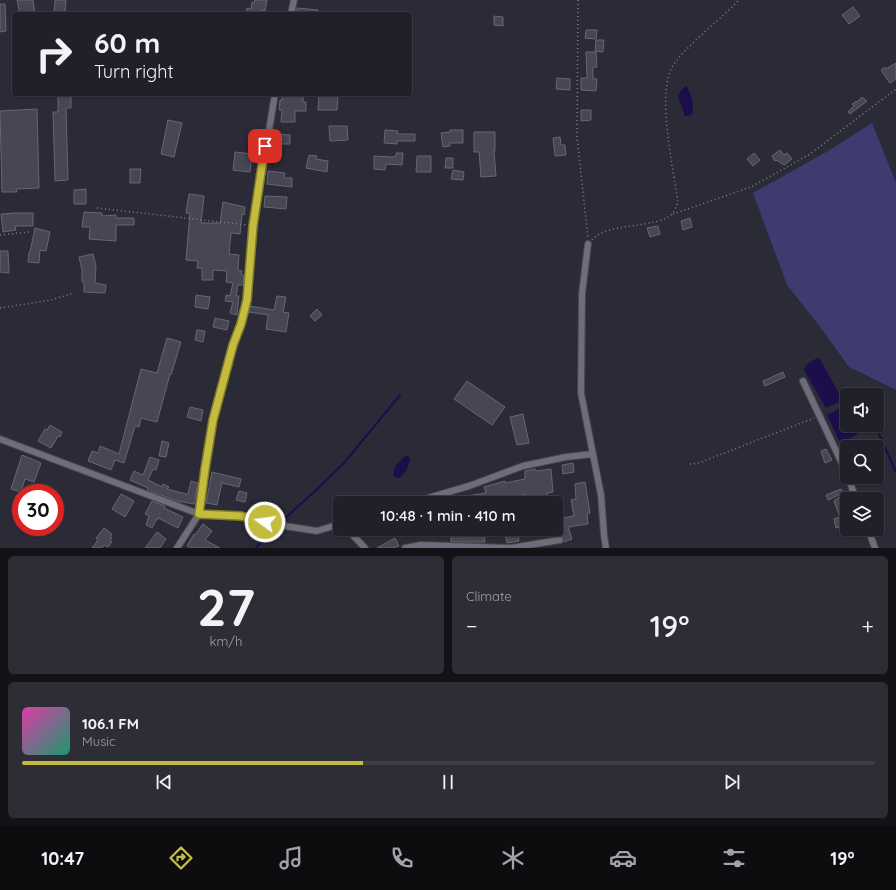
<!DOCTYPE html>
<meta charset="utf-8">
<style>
body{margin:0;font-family:Quicksand,sans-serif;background:#2d2d35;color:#f1f3f6;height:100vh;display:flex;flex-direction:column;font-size:15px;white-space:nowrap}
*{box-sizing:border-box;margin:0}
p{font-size:13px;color:#a2a3a8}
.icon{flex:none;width:22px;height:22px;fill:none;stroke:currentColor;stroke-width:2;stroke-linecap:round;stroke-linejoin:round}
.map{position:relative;height:548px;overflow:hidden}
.details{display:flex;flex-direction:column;gap:8px;padding:8px;background:#121217;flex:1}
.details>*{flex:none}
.top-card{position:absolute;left:12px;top:12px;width:400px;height:84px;border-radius:4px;box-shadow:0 1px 3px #0004,0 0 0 1px #3d3e46;background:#202029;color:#f1f3f6;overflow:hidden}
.controls{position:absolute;left:840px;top:388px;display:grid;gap:8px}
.controls a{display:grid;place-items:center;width:44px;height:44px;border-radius:4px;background:#202029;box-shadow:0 1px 3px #0004,0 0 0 1px #3d3e46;font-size:20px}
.speed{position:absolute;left:12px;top:484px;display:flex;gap:8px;font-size:20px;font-weight:700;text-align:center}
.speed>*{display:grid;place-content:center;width:52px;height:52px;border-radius:50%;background:#202029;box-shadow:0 1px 3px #0004,0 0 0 1px #3d3e46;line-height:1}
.speed .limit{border:6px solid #d22;background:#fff;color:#111}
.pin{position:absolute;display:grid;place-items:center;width:34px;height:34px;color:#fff;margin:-17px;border-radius:8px;box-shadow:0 2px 6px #0006}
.me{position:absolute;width:44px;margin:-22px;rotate:284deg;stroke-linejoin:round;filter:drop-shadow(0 0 3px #0008)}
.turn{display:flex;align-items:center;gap:14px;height:84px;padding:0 16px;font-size:18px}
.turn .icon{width:52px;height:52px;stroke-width:2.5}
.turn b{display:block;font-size:28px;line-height:34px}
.big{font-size:30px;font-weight:600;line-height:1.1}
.details .tile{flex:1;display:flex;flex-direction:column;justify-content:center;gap:6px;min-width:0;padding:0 14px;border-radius:6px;background:#2d2d35}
.details .dial{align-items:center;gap:0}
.dial b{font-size:52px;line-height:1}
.song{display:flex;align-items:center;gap:12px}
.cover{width:48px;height:48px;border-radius:6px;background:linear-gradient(135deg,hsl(320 70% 55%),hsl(160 70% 35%))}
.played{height:4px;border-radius:2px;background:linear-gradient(90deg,#c4bc3e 40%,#3d3e46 40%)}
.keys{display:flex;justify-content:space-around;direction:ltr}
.heat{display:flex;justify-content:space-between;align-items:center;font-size:22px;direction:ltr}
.details .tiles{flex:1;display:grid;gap:8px;grid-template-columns:1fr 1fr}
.tile:last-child{grid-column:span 2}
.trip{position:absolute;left:333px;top:496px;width:230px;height:40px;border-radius:4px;background:#202029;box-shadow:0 1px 3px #0004,0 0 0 1px #3d3e46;font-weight:600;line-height:40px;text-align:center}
.tabs{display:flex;height:64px;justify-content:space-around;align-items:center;background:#0d0d10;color:#a2a3a8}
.tabs .icon{width:28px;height:28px}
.tabs .current{color:#c4bc3e}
.tabs b{font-size:18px;color:#f1f3f6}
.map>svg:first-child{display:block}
.green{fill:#3f3a6f}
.water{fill:#1c0d4b}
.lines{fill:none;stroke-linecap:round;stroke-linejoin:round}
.stream{stroke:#1c0d4b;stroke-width:2}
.building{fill:#474754;stroke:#666674}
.minor-casing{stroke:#464650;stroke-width:8}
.path{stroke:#83838d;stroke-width:1.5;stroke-dasharray:1 3;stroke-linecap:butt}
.minor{stroke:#6d6d7b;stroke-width:6}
.route-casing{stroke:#7f7a28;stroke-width:10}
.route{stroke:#c4bc3e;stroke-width:7}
</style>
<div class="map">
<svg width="896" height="548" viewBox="0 0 896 548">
<rect width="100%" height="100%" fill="#2b2b37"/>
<path class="green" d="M872 123 896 183V390L849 367 821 328 787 285 753 193 828 151Z"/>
<path class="water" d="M686 86C692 94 694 105 692 115L685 116 678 96 682 89Z
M817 358 820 359 841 397V401L826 408 804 370 806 365Z
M847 404V425H863L864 427 862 431 841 444 827 415Z
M405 456H408L410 458C409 466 406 474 399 478L393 476 395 466Z"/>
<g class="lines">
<path class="stream" d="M875 425 896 472
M283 520 314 492 344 463 400 395
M256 548 270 531"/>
</g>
<path class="building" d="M17 0H33L35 14H20Z
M55 0H66L65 14H54Z
M255 0H267L265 11 261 10 264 12V14H246L247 8 251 9 252 2 254 3Z
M0 4H5L6 31 0 32Z
M853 7 860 16 849 24 842 15Z
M297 8 318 10V14H297Z
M494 16 503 17V26L494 25Z
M586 30H597L596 39 585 38Z
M596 40H604L603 52 595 51Z
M586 52H596L597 67H593V79H597L596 91 581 90V78H587Z
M896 63V79L890 83 881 70 885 67 886 69Z
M557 78 570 79V90L556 89Z
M71 94V108H66L68 180 55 181 53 112H58V95Z
M282 94H303V102H306V111H295V122H281L282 110H279L280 100H282Z
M319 95 338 96 337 110H318Z
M862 97 867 101 850 114 848 112 854 106 852 104 857 101V102Z
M37 109 39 188 16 189 17 192H2L0 111Z
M581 110H591V120L581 121Z
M168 120 182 123 174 157 161 154Z
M329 126H347L348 140 330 141Z
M385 130 398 131 397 134H415V141H397V144L384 143Z
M450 130H463V143H450V146L443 147 441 133 450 132Z
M474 132H495V151H494L496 176 481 177 479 152H474Z
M276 134 290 135V144H276Z
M560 137 561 145H565L566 155 555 156 553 138Z
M780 150 784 155 787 153 792 159 784 165 776 160 775 161 772 156Z
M235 152 252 154 250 172 233 170Z
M396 153H403L402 165 386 164 385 170 374 169V156L392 157 396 156Z
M754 153 760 160 753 166 747 159Z
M309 155 317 156 316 159 328 161 327 172 306 168Z
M417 156H431V172H416Z
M446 158H453V168H445Z
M130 169H141L140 183H130Z
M453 170 464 172 463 180 451 179Z
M268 171 285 173 284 178H292V187L267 184Z
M86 189V204H74V190Z
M189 194 204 196 201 223H220L223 202 245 207 244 215 242 214 240 234 231 233 229 254 239 255 238 270 242 271 241 275H244L243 285H238L236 296H239L237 315 230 313 233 302 225 301 226 295 230 296 233 283 226 282 227 271 213 270V280H202V268H197L198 261 186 260 190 213H186Z
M265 196 287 197 286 209 264 207Z
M84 212 102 213V216L116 215V218H134V225H116V241L89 239 90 227H82Z
M14 213H33V226H15L16 230 3 232 1 214Z
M690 218 692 227 683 230 681 221Z
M658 226 660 234 650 237 647 228Z
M35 228 50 232 46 251 40 250 39 263 28 262 29 252H30Z
M0 251H8L9 273 0 272Z
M93 254 96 266 95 283 106 285 105 293 84 292V283L82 282V270L79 257Z
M196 295 210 297 208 309 195 307Z
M277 296 286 297 283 312 289 313 286 332 266 329 268 315 249 312 250 306 274 310Z
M317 309 322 315 315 321 310 316Z
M215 318 229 321 227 330 213 327Z
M197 330 205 331 203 342 195 340Z
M167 338 181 342 171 375 170 374 157 422 141 418 139 427 135 426 124 463 115 460 111 470 88 461 92 451 98 453 100 446 119 454 141 369 157 373Z
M783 372 785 377 765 386 763 381Z
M467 381 505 407 492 425 454 399Z
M190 407 203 410 201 421 187 417Z
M523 414 529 443 517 445 510 417Z
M50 425 62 432 60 437 58 436 51 448 38 441 45 429 47 430Z
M162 441 169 443 166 457 159 456Z
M826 449 832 460 825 463 821 451Z
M22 455 41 463 34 482 25 479 21 492 11 489Z
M150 457 159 460 156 470 153 469 148 480 162 487 163 484 169 487 167 489 186 494H188L191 481 198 483 194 504 177 501 150 491 147 489 148 488 130 480 134 471 143 475Z
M573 463 574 472 563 474 562 465Z
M535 469 536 471 551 469 553 492 547 493 548 499 527 503 526 494 510 499 509 496 495 498 496 503H468L467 496 486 493 484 487 505 481V483L525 479V471Z
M212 472 241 479 239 487 222 483 217 505 206 503Z
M585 482 590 513 587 514 588 524 568 527 572 539 564 542 561 531H559V524L564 525 563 518 574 516 571 500 576 499 575 484Z
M841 489 843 493 828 500 826 495Z
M239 491 247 493 245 502 236 500Z
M847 491V521L844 522 845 525 836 528 834 519 840 517 834 501Z
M121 494 134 501 125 517 112 509Z
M152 501 165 506 164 508 183 517 178 528 158 518 157 520H156L152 528 146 525 149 516 145 514Z
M203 524 212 531 205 540 220 548H191L187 546 194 534 195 535Z
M104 528 112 534 110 537 112 538 110 541 112 542 108 547 104 545 102 548H92L98 540 96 538Z
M462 529H469L470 532 483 530 485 542H451V536L463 534Z
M517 531 519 541 507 543 505 533Z
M157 532 166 539 160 548H145Z
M395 538 399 546 393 548H377Z"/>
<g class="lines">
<g class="minor-casing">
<path id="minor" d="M291 14 294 0
M588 244 582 294 581 393 601 495 604 535 606 548
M803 381 847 474
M0 439 199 514 241 516 278 525 317 531 340 524
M848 477 856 499
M411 503 469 486 523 466 566 457 593 454
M347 529 365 548
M868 529 875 548
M177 548 199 514 205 469 213 420 233 345 241 324 247 300 253 226 275 94
M405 548 421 545 511 548 560 540"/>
</g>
<path class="path" d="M578 0 577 137 588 238
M97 208 247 225
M673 214 751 187 810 154 896 89
M0 235 29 232
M592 240C606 222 657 229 672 214 675 211 676 206 678 203 674 171 655 90 674 64 692 40 718 22 739 0
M0 308 51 300 74 293
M690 464 699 463 814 418"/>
<use href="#minor" class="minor"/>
</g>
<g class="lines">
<g class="route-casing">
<path id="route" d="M265 146 253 226 247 300 241 324 233 345 213 420 205 469 199 514 241 516 265 522"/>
</g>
<use href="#route" class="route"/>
</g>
</svg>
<div class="controls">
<a><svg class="icon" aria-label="sound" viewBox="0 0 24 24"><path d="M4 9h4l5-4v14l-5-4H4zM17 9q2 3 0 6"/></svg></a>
<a><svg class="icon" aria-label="search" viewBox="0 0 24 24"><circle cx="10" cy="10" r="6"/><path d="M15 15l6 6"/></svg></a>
<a><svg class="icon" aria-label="layers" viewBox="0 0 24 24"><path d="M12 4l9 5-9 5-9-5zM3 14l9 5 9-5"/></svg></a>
</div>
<div class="speed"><div class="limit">30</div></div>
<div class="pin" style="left:265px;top:146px;background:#d93025"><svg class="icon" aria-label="arrive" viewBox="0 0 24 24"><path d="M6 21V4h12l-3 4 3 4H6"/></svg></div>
<svg class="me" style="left:265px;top:522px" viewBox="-20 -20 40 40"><circle r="17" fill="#c4bc3e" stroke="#fff" stroke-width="3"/><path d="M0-11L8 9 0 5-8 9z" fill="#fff"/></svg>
<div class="trip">10:48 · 1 min · 410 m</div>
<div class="top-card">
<div class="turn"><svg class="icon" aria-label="right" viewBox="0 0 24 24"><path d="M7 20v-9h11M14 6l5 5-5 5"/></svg><div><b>60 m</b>Turn right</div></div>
</div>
</div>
<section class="details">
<div class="tiles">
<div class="tile dial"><b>27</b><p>km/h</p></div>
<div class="tile"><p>Climate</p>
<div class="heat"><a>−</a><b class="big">19°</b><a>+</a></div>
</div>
<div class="tile">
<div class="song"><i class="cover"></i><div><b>106.1 FM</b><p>Music</p></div></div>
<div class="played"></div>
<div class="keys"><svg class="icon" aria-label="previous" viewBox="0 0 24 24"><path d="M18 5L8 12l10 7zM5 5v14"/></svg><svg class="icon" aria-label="pause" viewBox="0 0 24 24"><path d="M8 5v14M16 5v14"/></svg><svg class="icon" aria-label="next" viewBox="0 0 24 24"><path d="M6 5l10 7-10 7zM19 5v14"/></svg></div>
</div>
</div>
</section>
<nav class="tabs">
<b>10:47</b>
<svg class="icon current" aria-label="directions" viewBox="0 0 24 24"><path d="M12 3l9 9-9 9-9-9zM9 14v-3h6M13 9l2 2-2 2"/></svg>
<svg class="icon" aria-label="music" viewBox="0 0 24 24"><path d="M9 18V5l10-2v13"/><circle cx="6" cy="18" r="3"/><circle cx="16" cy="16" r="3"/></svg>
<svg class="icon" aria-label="phone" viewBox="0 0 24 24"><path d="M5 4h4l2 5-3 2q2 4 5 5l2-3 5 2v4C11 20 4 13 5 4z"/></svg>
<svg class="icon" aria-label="climate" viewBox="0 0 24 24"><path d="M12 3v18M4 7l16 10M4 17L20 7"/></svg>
<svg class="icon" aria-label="car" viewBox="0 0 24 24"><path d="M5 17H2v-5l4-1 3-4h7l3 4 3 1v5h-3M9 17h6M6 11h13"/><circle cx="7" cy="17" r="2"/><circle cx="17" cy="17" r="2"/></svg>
<svg class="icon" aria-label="filters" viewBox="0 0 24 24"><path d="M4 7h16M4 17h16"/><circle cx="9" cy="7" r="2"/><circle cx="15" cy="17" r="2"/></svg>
<b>19°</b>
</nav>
